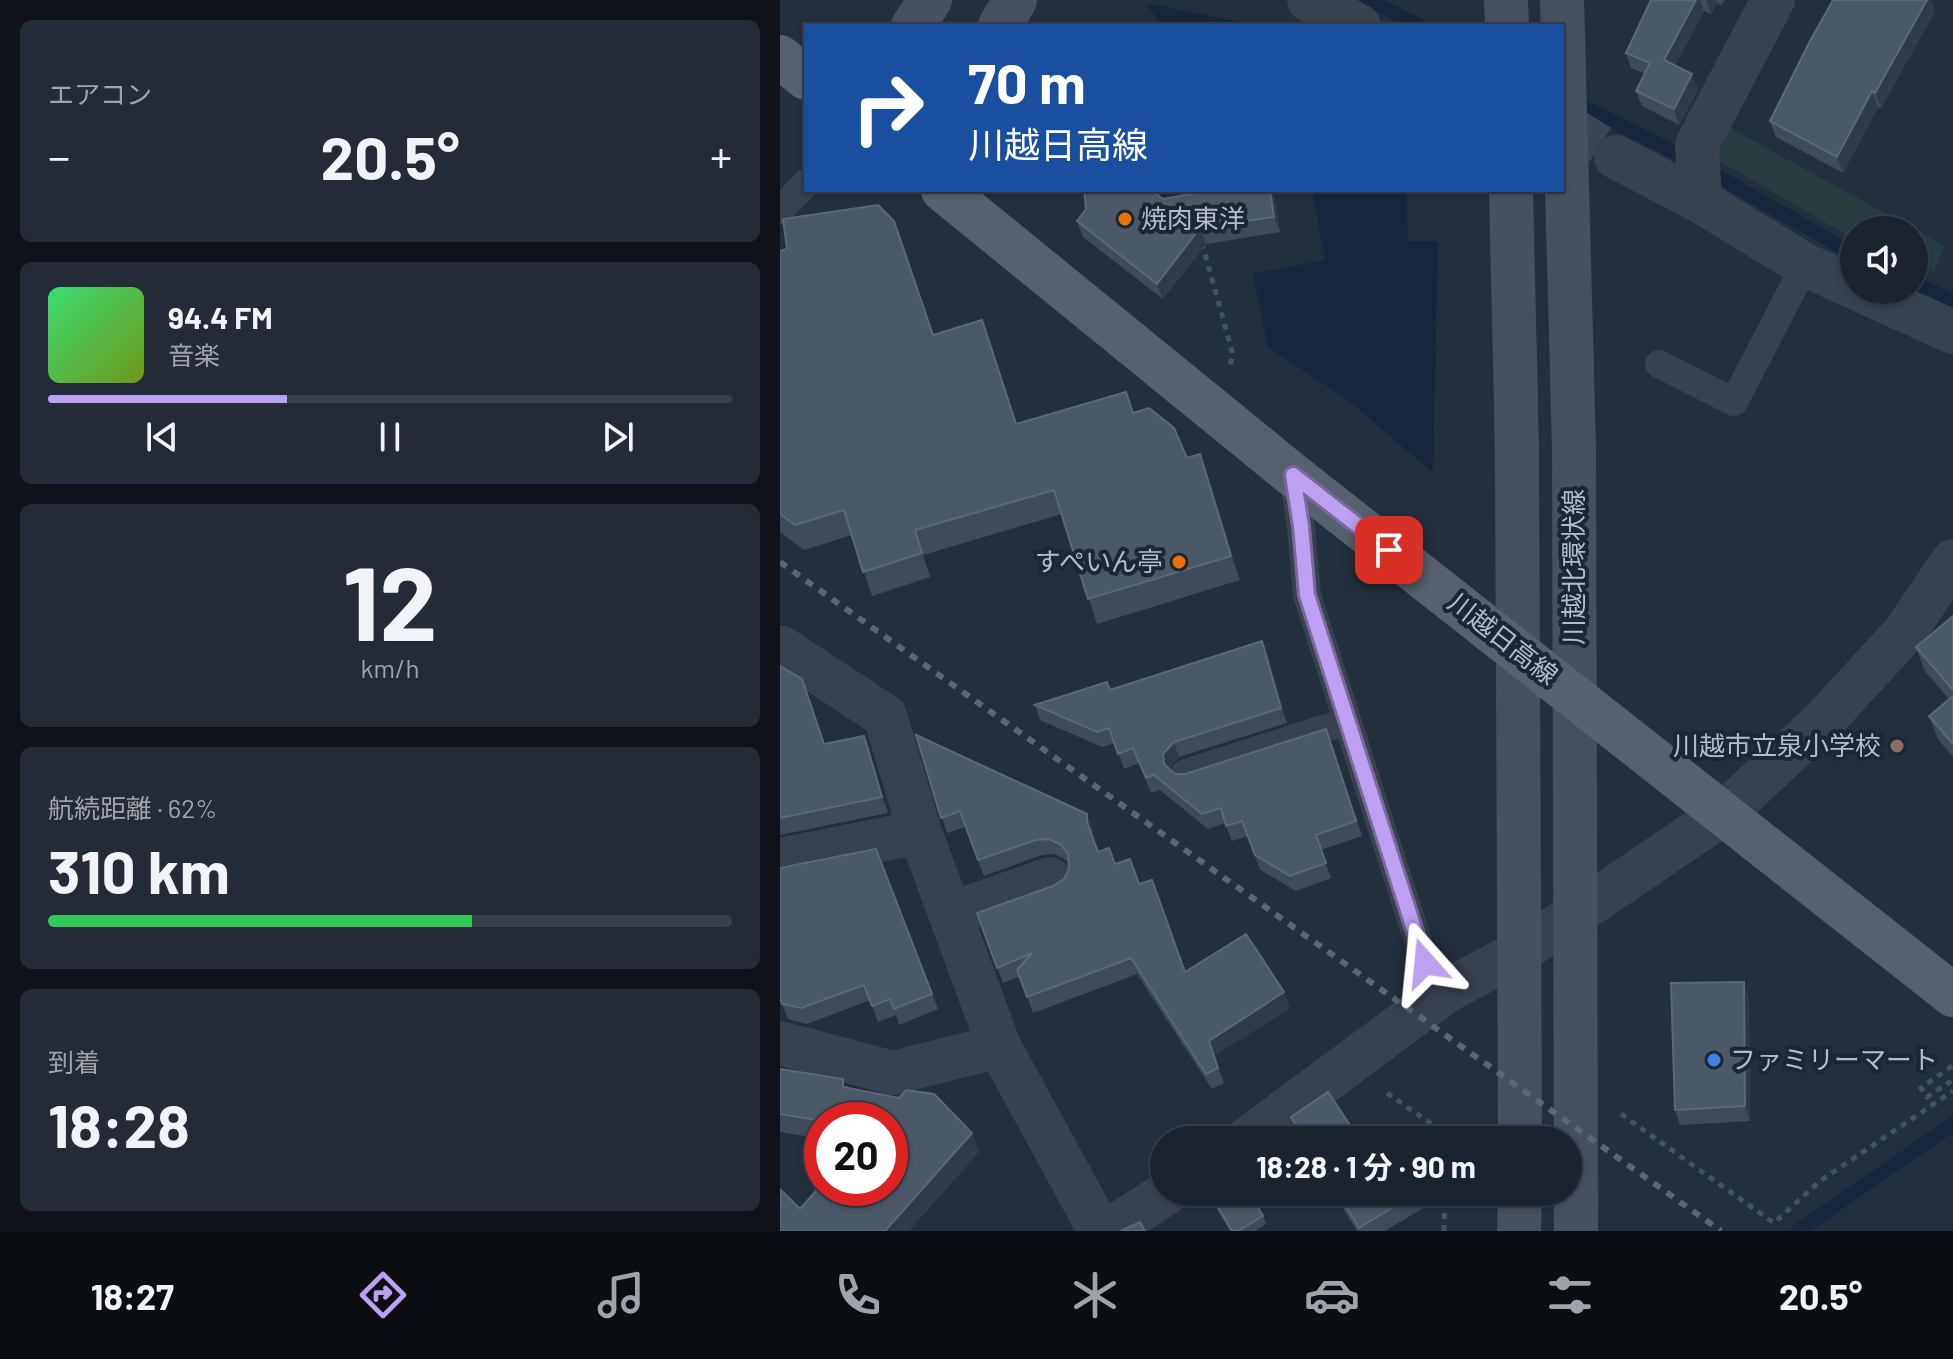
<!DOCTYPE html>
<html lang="ja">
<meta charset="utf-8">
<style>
body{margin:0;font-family:Barlow,"Noto Sans JP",sans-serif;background:#242b36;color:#f1f3f6;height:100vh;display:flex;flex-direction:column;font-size:30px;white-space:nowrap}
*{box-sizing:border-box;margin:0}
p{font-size:26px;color:#a0a4aa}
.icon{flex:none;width:44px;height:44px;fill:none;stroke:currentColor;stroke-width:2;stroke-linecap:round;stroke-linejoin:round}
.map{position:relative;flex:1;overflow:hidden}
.panel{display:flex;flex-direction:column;gap:20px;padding:20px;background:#0f1319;width:780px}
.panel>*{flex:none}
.hud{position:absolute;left:24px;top:24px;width:760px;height:168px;border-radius:0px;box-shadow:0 2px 6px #0004,0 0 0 2px #39404a;background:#1a4fa0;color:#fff;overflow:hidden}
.buttons{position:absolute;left:1060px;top:216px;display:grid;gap:16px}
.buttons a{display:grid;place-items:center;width:88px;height:88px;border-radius:50%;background:#1b232e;box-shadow:0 2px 6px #0004,0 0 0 2px #39404a;font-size:40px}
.speed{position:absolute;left:24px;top:1102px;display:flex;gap:16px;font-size:40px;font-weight:700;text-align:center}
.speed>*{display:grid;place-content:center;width:104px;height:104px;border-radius:50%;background:#1b232e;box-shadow:0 2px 6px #0004,0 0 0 2px #39404a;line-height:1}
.speed .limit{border:12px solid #d22;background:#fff;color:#111}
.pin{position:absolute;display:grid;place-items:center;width:68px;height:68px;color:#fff;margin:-34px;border-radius:16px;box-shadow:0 4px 12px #0006}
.me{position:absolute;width:88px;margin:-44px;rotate:342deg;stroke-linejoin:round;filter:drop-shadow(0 0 6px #0008)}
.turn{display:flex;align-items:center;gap:28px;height:168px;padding:0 32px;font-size:36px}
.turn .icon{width:104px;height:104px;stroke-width:2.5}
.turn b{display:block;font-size:56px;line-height:68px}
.big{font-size:60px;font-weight:700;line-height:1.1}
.panel .card{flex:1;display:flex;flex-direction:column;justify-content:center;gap:12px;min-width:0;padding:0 28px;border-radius:12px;background:#242b36}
.panel .dial{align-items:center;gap:0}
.dial b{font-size:104px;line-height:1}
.song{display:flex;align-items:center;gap:24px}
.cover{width:96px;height:96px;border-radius:12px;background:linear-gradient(135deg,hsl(140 70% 55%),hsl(80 70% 35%))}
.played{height:8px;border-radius:4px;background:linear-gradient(90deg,#bca0f2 35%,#39404a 35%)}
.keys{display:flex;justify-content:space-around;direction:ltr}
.heat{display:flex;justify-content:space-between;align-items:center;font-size:44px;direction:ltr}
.charge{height:12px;border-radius:6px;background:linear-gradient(90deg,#34c759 62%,#39404a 0)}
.trip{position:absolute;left:370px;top:1126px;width:432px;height:80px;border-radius:40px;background:#1b232e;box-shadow:0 2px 6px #0004,0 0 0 2px #39404a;font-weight:700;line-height:80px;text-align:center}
.tab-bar{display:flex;height:128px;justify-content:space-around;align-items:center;background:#0b0e12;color:#a0a4aa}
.tab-bar .icon{width:56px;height:56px}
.tab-bar .on{color:#bca0f2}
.tab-bar b{font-size:36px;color:#f1f3f6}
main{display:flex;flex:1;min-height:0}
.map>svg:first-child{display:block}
.green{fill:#263c3f}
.water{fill:#17263c}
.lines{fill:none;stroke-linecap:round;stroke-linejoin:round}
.stream{stroke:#17263c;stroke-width:14}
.street-tunnel{stroke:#3a4453;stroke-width:44;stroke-dasharray:44 22;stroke-linecap:butt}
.path{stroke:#3f5557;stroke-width:5;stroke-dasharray:6 6;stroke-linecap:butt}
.lane{stroke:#38414e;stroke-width:28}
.street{stroke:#38414e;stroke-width:44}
.secondary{stroke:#465061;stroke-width:44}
.primary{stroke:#56606e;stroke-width:44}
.rail{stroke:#5a6575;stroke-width:6;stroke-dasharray:8 8;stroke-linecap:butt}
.wall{fill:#3f4b5c}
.shaded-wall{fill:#2f3b4b}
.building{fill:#4b5868;stroke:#5c6777;stroke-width:2}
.route-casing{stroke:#7a689d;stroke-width:20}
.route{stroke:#bca0f2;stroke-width:14}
.food-dot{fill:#e8710a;stroke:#1d2633;stroke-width:3}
.education-dot{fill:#8d6e63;stroke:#1d2633;stroke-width:3}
.shop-dot{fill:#3f7fe0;stroke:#1d2633;stroke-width:3}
.labels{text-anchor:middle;stroke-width:8;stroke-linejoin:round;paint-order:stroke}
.poi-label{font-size:26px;fill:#b4bcc9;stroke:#1d2633;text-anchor:start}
.street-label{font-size:26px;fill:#b4bcc9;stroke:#1d2633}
</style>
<main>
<section class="panel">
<div class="card"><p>エアコン</p>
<div class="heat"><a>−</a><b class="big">20.5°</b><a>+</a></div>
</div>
<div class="card">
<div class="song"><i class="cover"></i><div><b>94.4 FM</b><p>音楽</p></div></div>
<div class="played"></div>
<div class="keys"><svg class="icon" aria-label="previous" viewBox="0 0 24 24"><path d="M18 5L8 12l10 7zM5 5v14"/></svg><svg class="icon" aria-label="pause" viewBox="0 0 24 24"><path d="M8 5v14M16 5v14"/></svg><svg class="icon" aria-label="next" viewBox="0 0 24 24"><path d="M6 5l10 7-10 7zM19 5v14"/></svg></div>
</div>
<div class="card dial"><b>12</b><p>km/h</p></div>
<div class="card"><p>航続距離 · 62%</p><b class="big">310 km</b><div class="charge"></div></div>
<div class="card"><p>到着</p><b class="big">18:28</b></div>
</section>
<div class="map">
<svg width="1173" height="1231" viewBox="0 0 1173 1231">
<rect width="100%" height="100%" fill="#242f3e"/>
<path class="green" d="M950 128 1165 246 1153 274 1134 266V230H1074V239L935 158Z"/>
<path class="water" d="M365 3 475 25 476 26H383Z
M532 190H626L628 241H658L653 473 568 400 488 347 473 274 545 260Z"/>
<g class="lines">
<path class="stream" d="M588 0 641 26
M790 100 902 156 1074 254
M1134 283 1173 301
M1018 1231 1173 1124"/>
<path class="street-tunnel" d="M782 123 836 157"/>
<path class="path" d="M422 243 453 355 450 365
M1172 1066 1141 1088 1147 1097 1173 1080
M607 1093 666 1134V1140
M841 1114 994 1223 1040 1181 1173 1091
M664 1231 665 1192"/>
<path class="lane" d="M0 210 26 183
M879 364 954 402 1025 265
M513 475 521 526 527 595 645 963 668 990
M405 773 565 722"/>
<path class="street" d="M529 0 579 26
M836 157 920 201 1025 265 1074 287
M920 201 917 145 993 0
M1080 290 1173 332
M0 647 105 716 140 832 219 1046 320 1231
M0 860 140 832
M170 914 270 879
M0 1043 113 1073 219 1046
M466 1140 668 990 738 953 944 813 1045 719 1124 633 1173 561
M328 1231 388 1192"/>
<path class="secondary" d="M726 0 727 26
M782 0 794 448 796 1231
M133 26 150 0
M220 26 235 0
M731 190 737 451 740 1140
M739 1231 740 1192"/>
<path class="primary" d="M0 57 26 78
M163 190 513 475 1173 995"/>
<path class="rail" d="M0 562 941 1231"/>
</g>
<path class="wall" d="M871 0H944L942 5 937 3 931 14 924 11 895 65 918 90 899 125 862 106 856 91 865 74 851 68 846 53Z
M1053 0H1151L1155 11 1101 108 1098 107 1063 173 996 137 990 121Z
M493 190 500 232 426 244 383 299 303 237 297 221 306 209 383 199Z
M0 251 153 335 202 320 237 424 354 412 429 479 460 580 317 624 282 514 143 555 150 577 92 596 72 535 24 550 0 532Z
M1173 616V757L1158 739 1149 716 1169 699 1144 670 1136 647Z
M482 641 507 723 399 757 389 769 395 774H405L552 744 582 836 541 850 551 878 516 891 480 870 468 836 452 841 445 823 428 829 380 790 371 793 359 763 344 769 335 743 322 747 260 720 255 705 330 690Z
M0 666 44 744 84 736 108 813 0 835Z
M136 735 307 814 313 829V837L318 852 359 884 405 972 510 1008 434 1056 444 1083 432 1089 357 974 253 1013 240 976 223 983 197 913 273 886 284 879 289 869 288 863 286 860 274 854 262 855 204 876 185 827 167 833Z
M96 849 158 1009 119 1025 116 1015 98 1022 90 1000 27 1024 8 1019 0 999Z
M969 998 970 1121 900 1125 895 1110Z
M0 1069 66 1088 192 1133 199 1152 20 1209 110 1120H42V1139L0 1132Z
M511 1117 580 1140H521L517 1133Z
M427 1192H469L483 1216 486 1224 475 1231H450Z
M553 1192H640L645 1207 605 1231H577Z"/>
<path class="shaded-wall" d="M916 0H920L924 11 890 76 884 60Z
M926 0H936L937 3 931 14Z
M1144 0H1151L1155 11 1101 108 1095 93Z
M912 74 918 90 899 125 894 109Z
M1092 91 1098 107 1063 173 1057 157Z
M490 190H493L500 232 494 217Z
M420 228 426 244 383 299 377 284Z
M202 320 211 344 245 448 236 424Z
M420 454 429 479 460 580 451 556Z
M482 641 487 656 507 723 501 708Z
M84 736 90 752 108 813 102 797Z
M394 742 399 757 389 769 384 764 383 754Z
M307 814 313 829V837L307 822Z
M964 982 969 998 970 1121 965 1106Z
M504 992 510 1008 434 1056 444 1083 429 1041Z
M192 1133 199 1152 129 1231H105Z"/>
<path class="building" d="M871 0H916L884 60 912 74 894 109 856 91 870 63 846 53Z
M1053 0H1147L1095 93 1092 91 1057 157 990 121 1030 41Z
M304 190H371L383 199 433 190H490L494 217 420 228 377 284 297 221 306 209Z
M98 205 114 221 153 335 202 320 236 424 346 392 353 413 369 408 394 428 407 458 420 454 451 556 308 599 274 490 135 530 142 553 83 572 64 510 15 525 0 514V251L7 249 3 219Z
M1173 616V690L1136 647Z
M482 641 501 708 394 742 383 754 384 764 395 774H405L546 729 576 821 536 835 546 863 510 876 475 855 462 821 446 826 441 808 422 814 374 775 366 778 353 748 338 754 329 728 317 732 255 705 327 682 330 690Z
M0 666 22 679 44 744 84 736 102 797 0 818Z
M1173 696V744L1149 716Z
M136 735 307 814V822L318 852 329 848 335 864 350 859 359 884 372 880 405 972 466 934 504 992 429 1041 438 1068 426 1074 351 958 247 997 237 970 252 953 217 968 197 913 273 886 284 879 289 869 288 854 280 844 268 839 256 840 198 860 180 811 161 818Z
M96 849 152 994 114 1009 110 999 92 1006 84 985 21 1008 2 1004 0 998V868Z
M964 982 965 1106 895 1110 891 983Z
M0 1069 63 1079V1087L119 1098 126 1090 154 1094 192 1133 105 1231H0L1 1190 20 1209 42 1184V1188H110V1120L42 1121 0 1114Z
M548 1092 580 1140H525L511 1117Z
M429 1192H469L483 1216 458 1231H452Z
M557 1192H638L579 1228Z
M360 1222 365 1231H341Z"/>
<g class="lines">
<g class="route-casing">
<path id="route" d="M609 550 513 475 521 526 527 595 645 963"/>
</g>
<use href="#route" class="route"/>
</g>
<g class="food-dot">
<circle cx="345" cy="219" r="8"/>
<circle cx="399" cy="562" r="8"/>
</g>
<circle class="education-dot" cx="1117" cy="746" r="8"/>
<circle class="shop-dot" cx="934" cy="1060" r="8"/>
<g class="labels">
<g class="poi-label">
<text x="361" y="228">焼肉東洋</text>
<text x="383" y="571" text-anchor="end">すぺいん亭</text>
<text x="1101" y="755" text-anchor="end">川越市立泉小学校</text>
<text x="950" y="1069">ファミリーマート</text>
</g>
<g class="street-label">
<text transform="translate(794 567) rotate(-90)" y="9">川越北環状線</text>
<text transform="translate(723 639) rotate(38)" y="9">川越日高線</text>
</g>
</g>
</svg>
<div class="buttons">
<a><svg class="icon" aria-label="sound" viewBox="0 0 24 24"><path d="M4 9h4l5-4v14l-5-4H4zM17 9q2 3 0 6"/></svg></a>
</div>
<div class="speed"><div class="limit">20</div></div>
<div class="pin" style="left:609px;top:550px;background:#d93025"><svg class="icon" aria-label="arrive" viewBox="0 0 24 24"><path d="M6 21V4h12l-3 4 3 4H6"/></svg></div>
<svg class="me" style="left:645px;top:963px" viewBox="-20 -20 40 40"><path d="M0-17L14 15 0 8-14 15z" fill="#bca0f2" stroke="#fff" stroke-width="4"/></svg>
<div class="trip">18:28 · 1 分 · 90 m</div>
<div class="hud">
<div class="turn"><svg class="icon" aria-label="right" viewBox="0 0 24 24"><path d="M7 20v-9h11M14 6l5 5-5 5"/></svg><div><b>70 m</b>川越日高線</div></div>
</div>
</div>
</main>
<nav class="tab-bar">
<b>18:27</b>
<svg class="icon on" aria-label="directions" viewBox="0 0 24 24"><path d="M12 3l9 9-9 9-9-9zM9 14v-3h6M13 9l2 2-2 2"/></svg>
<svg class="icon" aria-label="music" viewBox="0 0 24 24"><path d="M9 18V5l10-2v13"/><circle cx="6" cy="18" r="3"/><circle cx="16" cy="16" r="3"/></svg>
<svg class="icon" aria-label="phone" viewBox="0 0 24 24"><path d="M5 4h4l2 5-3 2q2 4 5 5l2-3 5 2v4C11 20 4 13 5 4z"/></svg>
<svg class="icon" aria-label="climate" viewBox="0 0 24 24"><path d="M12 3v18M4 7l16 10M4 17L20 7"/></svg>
<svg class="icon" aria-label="car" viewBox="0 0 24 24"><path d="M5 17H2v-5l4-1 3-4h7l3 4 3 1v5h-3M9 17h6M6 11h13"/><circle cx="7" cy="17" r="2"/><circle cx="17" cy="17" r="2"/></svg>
<svg class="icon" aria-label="filters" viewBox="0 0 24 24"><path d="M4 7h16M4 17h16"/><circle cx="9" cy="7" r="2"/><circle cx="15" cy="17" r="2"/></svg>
<b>20.5°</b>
</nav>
